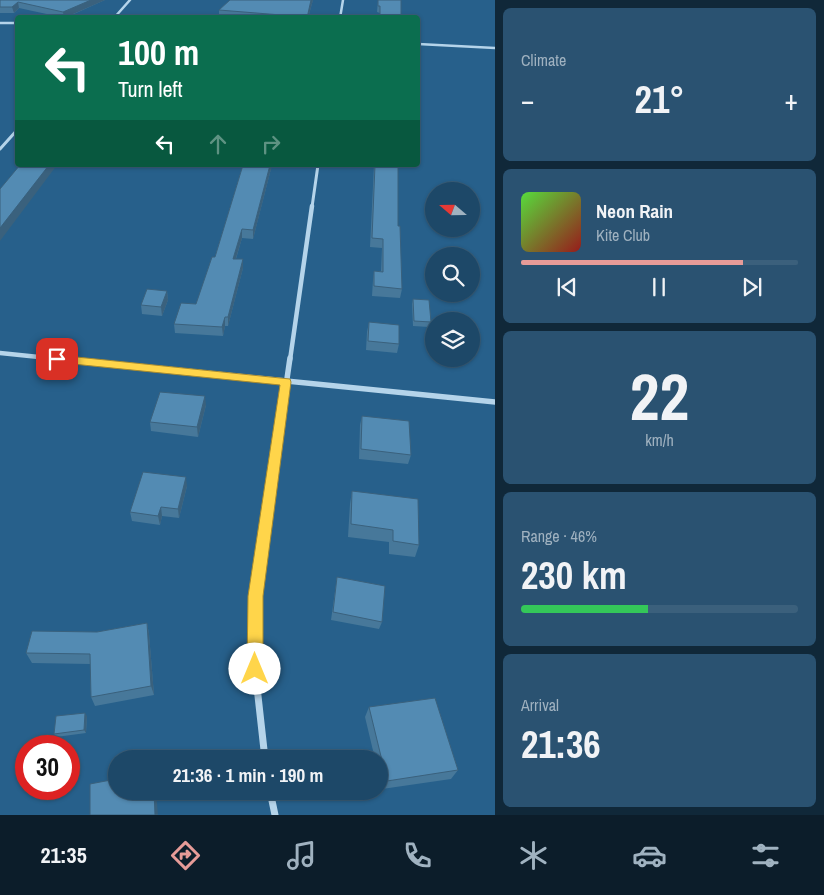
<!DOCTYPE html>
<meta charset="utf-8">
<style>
body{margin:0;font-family:"Archivo Narrow",sans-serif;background:#2a5271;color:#f1f3f6;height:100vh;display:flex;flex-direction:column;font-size:19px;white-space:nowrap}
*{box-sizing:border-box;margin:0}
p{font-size:16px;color:#a0b2c0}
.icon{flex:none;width:28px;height:28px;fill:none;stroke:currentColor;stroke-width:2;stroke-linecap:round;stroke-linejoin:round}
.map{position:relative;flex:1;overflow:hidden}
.side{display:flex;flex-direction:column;gap:8px;padding:8px;background:#102839;width:329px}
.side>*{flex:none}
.banner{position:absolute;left:15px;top:15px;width:405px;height:152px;border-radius:5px;box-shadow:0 1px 4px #0004,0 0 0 1px #3b607c;background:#0b6e4f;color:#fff;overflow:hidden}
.needle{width:32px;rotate:290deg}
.controls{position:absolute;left:425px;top:182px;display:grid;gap:10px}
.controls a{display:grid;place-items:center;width:55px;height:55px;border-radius:50%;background:#1d4868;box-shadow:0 1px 4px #0004,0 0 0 1px #3b607c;font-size:25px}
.speed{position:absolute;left:15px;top:735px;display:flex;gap:10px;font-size:25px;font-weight:700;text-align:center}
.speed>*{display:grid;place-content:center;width:65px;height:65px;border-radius:50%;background:#1d4868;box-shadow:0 1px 4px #0004,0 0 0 1px #3b607c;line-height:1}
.speed .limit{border:8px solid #d22;background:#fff;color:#111}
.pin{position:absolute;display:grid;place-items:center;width:42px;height:42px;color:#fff;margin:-21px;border-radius:10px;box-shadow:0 2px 8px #0006}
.me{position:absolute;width:55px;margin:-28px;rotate:0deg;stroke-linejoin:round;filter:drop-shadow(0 0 4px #0008)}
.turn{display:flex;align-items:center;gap:18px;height:105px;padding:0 20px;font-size:22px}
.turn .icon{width:65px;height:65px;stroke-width:2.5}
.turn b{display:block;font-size:35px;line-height:42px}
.lanes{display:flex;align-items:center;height:48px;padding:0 20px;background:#0003;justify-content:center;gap:25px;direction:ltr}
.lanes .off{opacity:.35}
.big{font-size:38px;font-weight:800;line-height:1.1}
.side .widget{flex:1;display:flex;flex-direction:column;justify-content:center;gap:8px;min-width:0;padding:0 18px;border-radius:8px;background:#2a5271}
.side .dial{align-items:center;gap:0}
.dial b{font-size:65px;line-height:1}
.song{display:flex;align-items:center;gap:15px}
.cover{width:60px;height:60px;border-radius:8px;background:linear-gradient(135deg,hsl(110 70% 55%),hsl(0 70% 35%))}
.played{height:5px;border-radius:2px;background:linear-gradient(90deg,#e69b98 80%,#3b607c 80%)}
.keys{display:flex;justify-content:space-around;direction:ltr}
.heat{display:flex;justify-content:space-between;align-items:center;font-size:28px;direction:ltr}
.charge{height:8px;border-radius:4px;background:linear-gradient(90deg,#34c759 46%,#3b607c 0)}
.trip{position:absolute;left:108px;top:750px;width:280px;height:50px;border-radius:25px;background:#1d4868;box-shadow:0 1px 4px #0004,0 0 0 1px #3b607c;font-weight:800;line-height:50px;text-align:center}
.tab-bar{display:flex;height:80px;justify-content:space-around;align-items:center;background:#0c1d2a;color:#a0b2c0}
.tab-bar .icon{width:35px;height:35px}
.tab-bar .current{color:#e69b98}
.tab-bar b{font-size:22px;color:#f1f3f6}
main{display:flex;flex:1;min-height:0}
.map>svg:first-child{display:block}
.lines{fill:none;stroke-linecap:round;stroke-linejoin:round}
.minor-far4{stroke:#b5d4ea;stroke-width:2.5}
.minor-far3{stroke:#b5d4ea;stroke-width:3}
.minor-far2{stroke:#b5d4ea;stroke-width:4.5}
.minor-far1{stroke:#b5d4ea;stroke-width:5.5}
.minor{stroke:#b5d4ea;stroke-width:7}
.wall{fill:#47789a}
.shaded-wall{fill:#3a617d}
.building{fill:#538bb3;stroke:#3a617d}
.route{fill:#ffd54a;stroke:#a68a30}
</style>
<main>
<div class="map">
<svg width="496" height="815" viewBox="0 0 496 815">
<rect width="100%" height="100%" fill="#27608b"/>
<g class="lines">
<path class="minor-far4" d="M114 18 130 0
M340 18 343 0
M0 23H18
M418 44 496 48"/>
<path class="minor-far3" d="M0 149 18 129
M312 207 318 165"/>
<path class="minor-far2" d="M0 353 68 360
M290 360 312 206"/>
<path class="minor-far1" d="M55 358 496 402
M261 558 290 358"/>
<path class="minor" d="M262 557 256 596 255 669 265 759
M270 791 275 815"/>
</g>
<path class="wall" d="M0 0H105L65 18 19 8 14 13H0Z
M230 0H313L308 18H231L219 16V10Z
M378 0H401V15L415 18H379L380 13 377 12Z
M243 165H272L253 239 242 238 236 259 243 268 228 326H225L223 336 175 333 174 324 196 304 215 257Z
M374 165H398V226L402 289 400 298 372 296 373 280 374 271H381L382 248 370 247Z
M167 291 168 300 162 316 142 314 141 305Z
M413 299 431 322 429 327 413 326 412 304Z
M369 322 399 344 397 353 366 350 367 332Z
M206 405 198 437 151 431 150 422Z
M362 416 411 455 408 464 359 459 360 425Z
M187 486 179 518 162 516 160 525 132 521 130 512Z
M352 491 419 545 415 557 389 554V542L348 537 350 504Z
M337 577 382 622 379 629 331 620Z
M147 623 149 634 154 695 95 706 91 697 90 664 32 663 26 653 97 632Z
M369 707 458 770 451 779 382 789 379 775V759H375L365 717Z
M87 716 86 733 56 737 54 734Z"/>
<path class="shaded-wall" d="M91 0H105L64 18 63 12Z
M311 0H313L308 18H307Z
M18 2 19 8 14 13 12 7Z
M49 165H57L0 241V228Z
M270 165H272L253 239V230Z
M242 229V238L233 268V259Z
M243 259V268L228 326V317Z
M167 291 168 300 162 316 161 307Z
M225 317V326L223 336 222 327Z
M205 396 206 405 198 437 197 427Z
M186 477 187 486 179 518 178 509Z
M161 507 162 516 160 525 158 516Z
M147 623 149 634 154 695 151 686Z
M85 713 87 716 86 733 84 730Z
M154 791H156L158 815H155Z"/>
<path class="building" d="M0 0H91L63 12 18 2 12 7H0Z
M230 0H311L307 18H280L281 15 219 10Z
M378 0H401V15H415V18H380V6H378Z
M20 165H49L0 228V189Z
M243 165H270L253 230 242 229 233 259H243L228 317H225L222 327 174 324 181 303 196 304 212 257H215Z
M375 165H398V226H400L402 289 374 286V271L383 272V239L372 238Z
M147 289 167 291 161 307 141 305Z
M413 299 429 300 431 322 414 321Z
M369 322 399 325V344L368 341Z
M160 392 205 396 197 427 150 422Z
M362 416 409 421 411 455 361 449Z
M143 472 186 477 178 509 161 507 158 516 130 512Z
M352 491 418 499 419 545 393 541V530L351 524Z
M337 577 385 586 382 622 333 612Z
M147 623 151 686 91 697 90 654 26 653 32 631 97 632Z
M435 698 458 770 387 781 369 707Z
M85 713 84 730 54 734 56 716Z
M116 779V791H154L155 815H90V784Z"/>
<path class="route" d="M57 355 290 379 291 382 263 596V669L261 675 255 677 250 675 247 669 248 596 280 385 53 362 52 359Z"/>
</svg>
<div class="controls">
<a><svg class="needle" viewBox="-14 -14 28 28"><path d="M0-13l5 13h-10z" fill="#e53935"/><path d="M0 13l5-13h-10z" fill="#a0b2c0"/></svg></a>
<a><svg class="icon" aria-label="search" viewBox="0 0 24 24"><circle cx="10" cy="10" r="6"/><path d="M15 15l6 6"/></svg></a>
<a><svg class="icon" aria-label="layers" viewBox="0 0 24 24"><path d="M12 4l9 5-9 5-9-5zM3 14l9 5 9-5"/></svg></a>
</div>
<div class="speed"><div class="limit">30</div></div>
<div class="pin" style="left:57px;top:359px;background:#d93025"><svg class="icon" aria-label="arrive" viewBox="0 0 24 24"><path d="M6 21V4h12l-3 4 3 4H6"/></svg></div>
<svg class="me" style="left:255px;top:669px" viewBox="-20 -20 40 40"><circle r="19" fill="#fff"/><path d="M0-13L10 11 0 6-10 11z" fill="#ffd54a"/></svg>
<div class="trip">21:36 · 1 min · 190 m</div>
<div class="banner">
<div class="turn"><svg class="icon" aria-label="left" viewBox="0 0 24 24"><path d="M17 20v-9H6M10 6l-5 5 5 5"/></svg><div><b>100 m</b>Turn left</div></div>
<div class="lanes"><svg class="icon" aria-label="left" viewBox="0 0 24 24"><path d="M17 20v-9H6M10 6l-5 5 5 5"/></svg><svg class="icon off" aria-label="ahead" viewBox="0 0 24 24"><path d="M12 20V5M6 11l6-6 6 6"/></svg><svg class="icon off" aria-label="right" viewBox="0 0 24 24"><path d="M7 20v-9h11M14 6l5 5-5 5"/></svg></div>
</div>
</div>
<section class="side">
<div class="widget"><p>Climate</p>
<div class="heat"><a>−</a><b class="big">21°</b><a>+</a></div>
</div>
<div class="widget">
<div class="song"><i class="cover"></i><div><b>Neon Rain</b><p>Kite Club</p></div></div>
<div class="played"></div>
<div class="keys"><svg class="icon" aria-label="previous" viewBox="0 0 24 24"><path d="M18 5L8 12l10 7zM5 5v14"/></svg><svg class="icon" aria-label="pause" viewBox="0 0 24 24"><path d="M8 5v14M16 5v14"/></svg><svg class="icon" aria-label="next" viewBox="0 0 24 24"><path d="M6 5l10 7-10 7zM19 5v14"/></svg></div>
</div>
<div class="widget dial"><b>22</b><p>km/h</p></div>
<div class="widget"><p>Range · 46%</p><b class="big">230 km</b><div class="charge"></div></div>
<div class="widget"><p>Arrival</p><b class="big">21:36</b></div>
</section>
</main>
<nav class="tab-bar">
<b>21:35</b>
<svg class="icon current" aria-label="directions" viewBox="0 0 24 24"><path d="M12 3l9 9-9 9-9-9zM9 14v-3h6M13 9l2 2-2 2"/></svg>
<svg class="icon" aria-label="music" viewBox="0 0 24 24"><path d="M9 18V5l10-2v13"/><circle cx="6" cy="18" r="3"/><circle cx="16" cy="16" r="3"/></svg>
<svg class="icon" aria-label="phone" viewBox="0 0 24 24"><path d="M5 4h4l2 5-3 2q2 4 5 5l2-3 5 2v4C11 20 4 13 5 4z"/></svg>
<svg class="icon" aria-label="climate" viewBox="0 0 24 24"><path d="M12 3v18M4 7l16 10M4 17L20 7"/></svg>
<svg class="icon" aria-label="car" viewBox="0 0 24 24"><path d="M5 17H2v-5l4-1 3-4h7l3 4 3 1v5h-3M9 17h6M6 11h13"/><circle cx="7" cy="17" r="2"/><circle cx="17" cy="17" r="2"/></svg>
<svg class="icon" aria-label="filters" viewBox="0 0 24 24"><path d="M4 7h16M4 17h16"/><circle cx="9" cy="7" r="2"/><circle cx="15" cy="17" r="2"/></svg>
</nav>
